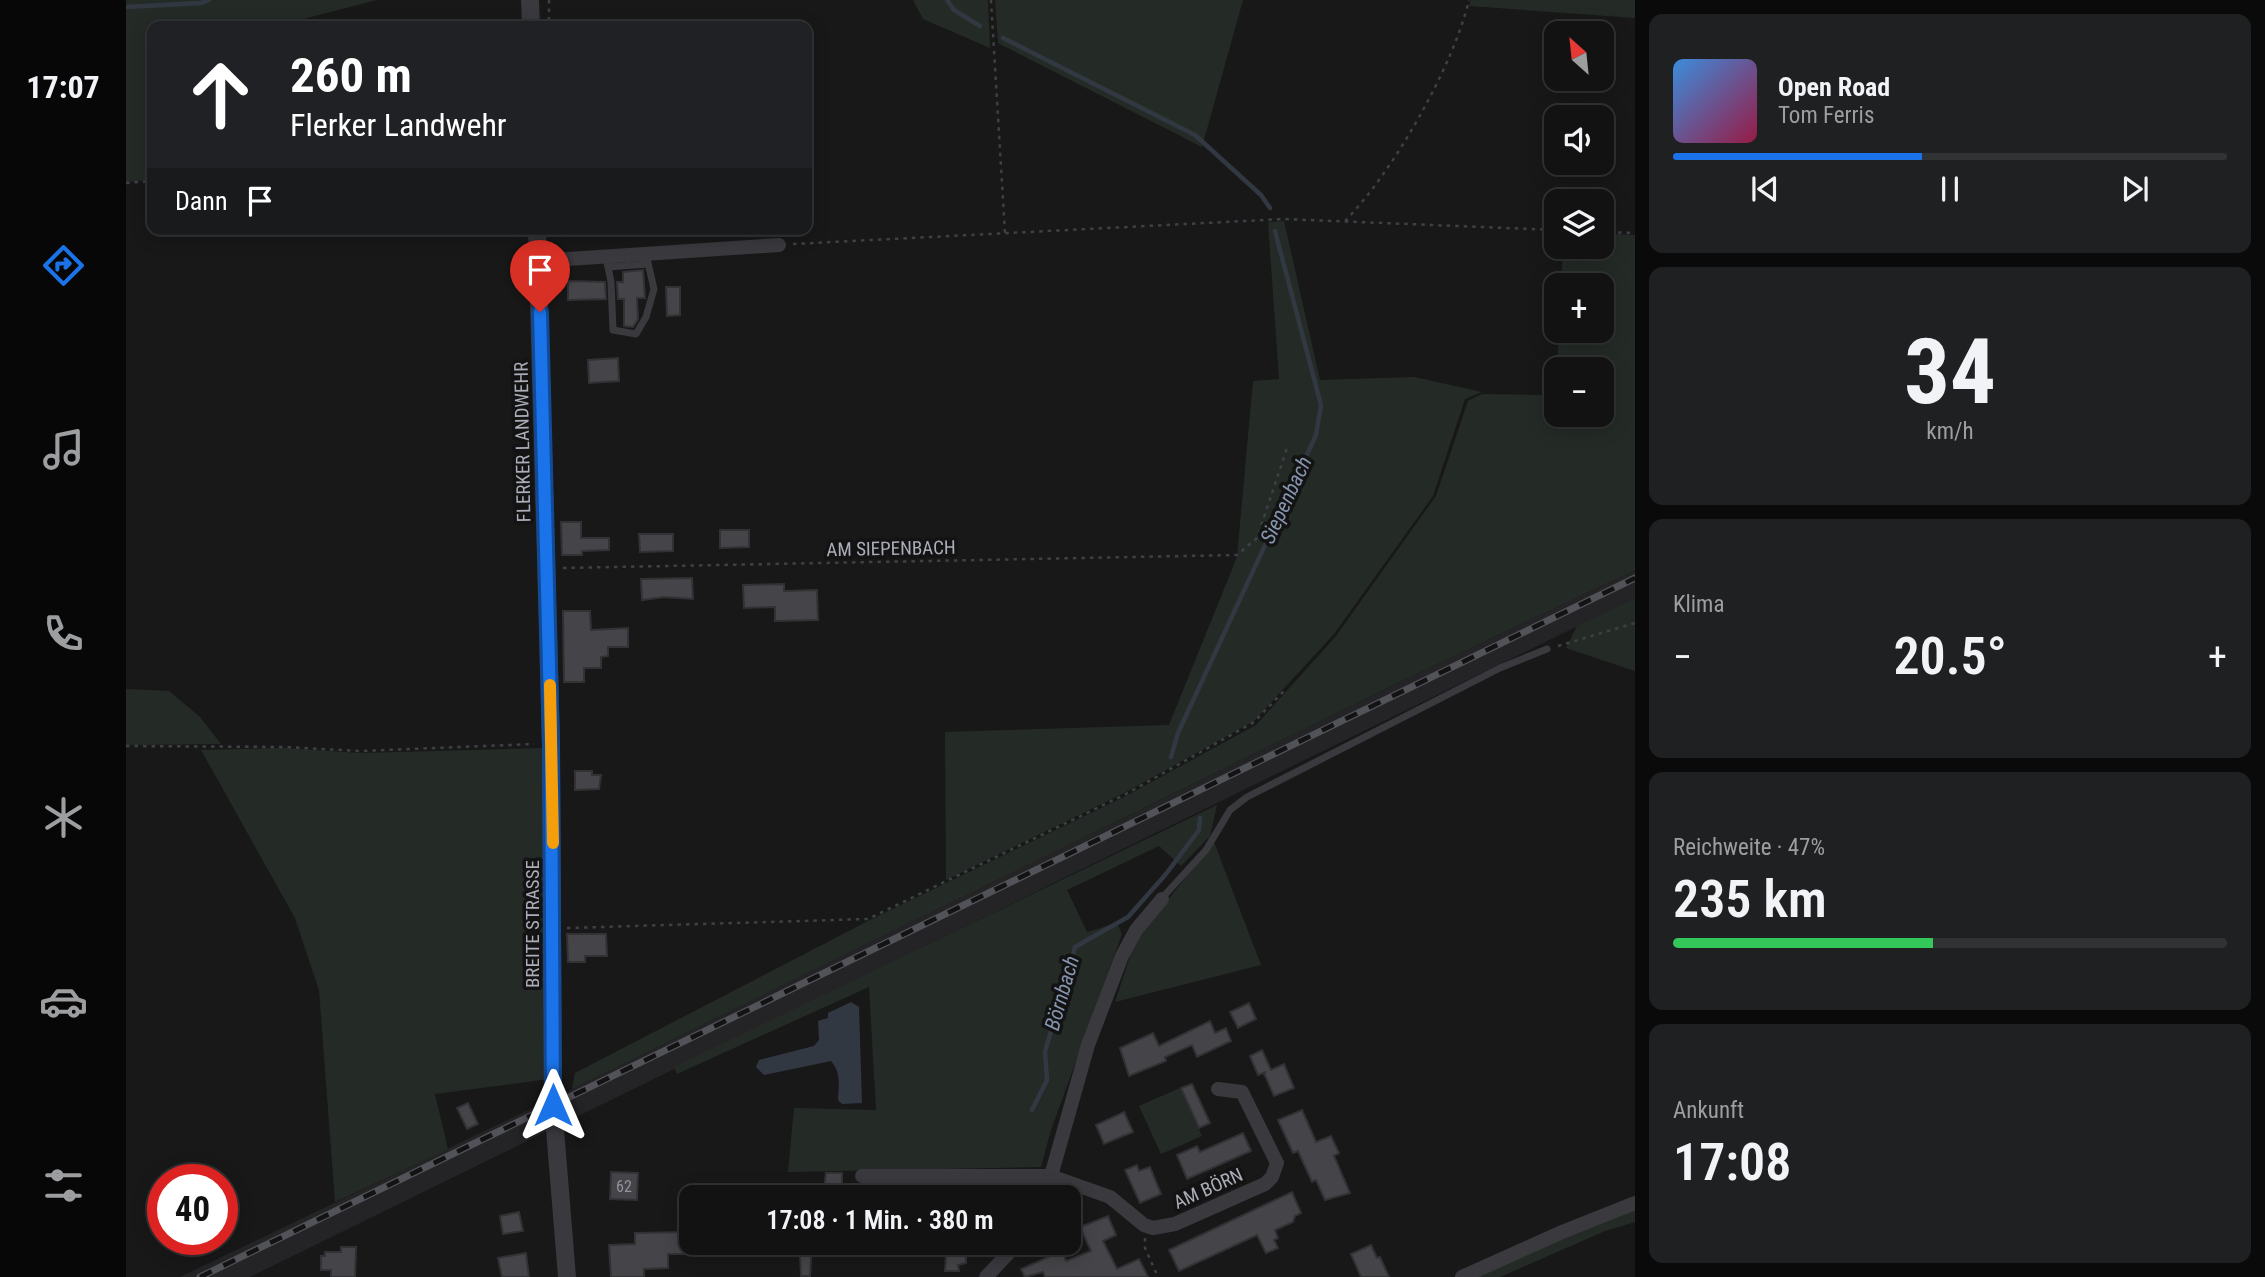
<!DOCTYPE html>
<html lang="de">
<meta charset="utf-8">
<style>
body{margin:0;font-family:"Roboto Condensed",sans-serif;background:#1f2021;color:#f1f3f6;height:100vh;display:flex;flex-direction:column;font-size:26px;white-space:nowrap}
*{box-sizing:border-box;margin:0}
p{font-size:23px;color:#9c9ea0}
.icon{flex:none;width:38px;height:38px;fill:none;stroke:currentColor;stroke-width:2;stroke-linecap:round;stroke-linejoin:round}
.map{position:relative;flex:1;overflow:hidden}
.details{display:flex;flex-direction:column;gap:14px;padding:14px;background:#0a0a0a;width:630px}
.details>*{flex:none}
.top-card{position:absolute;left:21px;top:21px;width:665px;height:214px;border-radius:14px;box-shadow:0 4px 18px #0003,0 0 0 2px #313233;background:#202124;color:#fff;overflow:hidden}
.needle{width:46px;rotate:333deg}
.controls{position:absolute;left:1418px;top:21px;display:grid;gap:14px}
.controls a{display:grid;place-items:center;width:70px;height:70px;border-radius:14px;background:#121213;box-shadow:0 4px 18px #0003,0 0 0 2px #313233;font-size:35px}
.speed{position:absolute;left:21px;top:1164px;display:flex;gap:14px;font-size:35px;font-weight:700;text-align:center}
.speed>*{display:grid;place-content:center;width:91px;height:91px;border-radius:50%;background:#121213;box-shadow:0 4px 18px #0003,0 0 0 2px #313233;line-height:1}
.speed .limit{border:10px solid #d22;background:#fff;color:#111}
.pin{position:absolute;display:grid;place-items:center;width:60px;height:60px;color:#fff;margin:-72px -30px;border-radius:50% 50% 50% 0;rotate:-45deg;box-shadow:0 0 7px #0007}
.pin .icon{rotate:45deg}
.me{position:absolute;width:77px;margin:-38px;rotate:0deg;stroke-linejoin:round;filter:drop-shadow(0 0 5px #0008)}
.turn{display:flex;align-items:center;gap:24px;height:147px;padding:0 28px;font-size:32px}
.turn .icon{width:91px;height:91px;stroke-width:2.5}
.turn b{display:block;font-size:49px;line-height:60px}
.then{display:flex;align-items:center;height:66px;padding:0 28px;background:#0003;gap:14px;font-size:26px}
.big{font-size:52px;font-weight:600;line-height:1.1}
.details .tile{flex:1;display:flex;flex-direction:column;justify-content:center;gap:10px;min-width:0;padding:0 24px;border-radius:14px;background:#1f2021}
.details .dial{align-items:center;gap:0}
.dial b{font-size:91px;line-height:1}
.song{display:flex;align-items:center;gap:21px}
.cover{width:84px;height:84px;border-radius:10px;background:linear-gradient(135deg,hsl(210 70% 55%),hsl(340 70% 35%))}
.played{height:7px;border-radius:4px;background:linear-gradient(90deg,#1a73e8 45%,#313233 45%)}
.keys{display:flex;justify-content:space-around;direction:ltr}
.heat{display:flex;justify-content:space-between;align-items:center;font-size:38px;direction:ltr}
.charge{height:10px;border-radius:5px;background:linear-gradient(90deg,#34c759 47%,#313233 0)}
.trip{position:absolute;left:553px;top:1185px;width:402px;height:70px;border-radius:14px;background:#121213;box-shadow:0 4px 18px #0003,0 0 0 2px #313233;font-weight:600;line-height:70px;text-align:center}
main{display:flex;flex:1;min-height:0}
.dock{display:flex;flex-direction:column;width:126px;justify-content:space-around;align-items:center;background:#070708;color:#9c9ea0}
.dock .icon{width:49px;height:49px}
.dock .active{color:#1a73e8}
.dock b{font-size:32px;color:#f1f3f6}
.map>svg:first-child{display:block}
.built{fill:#242426}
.green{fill:#242b26}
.water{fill:#323841}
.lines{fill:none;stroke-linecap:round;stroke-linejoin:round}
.stream{stroke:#323841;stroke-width:4.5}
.building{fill:#454549;stroke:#323235;stroke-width:2}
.path{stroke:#3f4045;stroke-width:2.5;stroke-dasharray:3.5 5;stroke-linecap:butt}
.service{stroke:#39393e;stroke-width:7}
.minor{stroke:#39393e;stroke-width:14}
.tertiary{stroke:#39393e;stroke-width:18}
.rail-casing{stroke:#525359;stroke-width:7}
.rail{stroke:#131314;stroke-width:4.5;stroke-dasharray:13;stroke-linecap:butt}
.route-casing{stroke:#114b97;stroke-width:18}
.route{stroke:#1a73e8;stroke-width:12}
.slow{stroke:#f59e0b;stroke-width:12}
.labels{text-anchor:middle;stroke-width:7;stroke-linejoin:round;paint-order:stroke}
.number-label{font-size:16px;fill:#92939c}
.street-label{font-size:19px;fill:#abadb8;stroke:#131314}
.water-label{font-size:21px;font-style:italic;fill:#8695ae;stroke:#131314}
</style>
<main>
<nav class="dock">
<b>17:07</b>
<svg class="icon active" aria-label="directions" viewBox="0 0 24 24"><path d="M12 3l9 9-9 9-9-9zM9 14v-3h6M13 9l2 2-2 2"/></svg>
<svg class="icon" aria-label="music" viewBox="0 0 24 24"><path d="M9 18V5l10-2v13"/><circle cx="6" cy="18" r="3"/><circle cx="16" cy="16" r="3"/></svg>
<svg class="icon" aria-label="phone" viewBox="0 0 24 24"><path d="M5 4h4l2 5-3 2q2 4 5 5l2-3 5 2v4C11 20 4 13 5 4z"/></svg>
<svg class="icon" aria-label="climate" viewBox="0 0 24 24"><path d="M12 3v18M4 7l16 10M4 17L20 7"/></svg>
<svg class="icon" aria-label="car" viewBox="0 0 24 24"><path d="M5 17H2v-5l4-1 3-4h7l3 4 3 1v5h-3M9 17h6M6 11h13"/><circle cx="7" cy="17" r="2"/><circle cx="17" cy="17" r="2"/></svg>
<svg class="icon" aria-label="filters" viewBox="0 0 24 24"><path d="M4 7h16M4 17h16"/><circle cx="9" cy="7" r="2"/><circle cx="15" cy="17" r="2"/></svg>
</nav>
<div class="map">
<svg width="1509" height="1277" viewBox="0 0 1509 1277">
<rect width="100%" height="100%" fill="#181819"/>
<path class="built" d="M1509 570V598L124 1277H54L446 1089 1288 675Z"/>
<path class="green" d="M0 0H251L150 26H26V180L0 182Z
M787 0H862L864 48 797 19Z
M869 0H1117L1076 147 872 43Z
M1345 0H1509V18L1343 6Z
M1158 221 1194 380 1288 377 1356 392 1339 399 1307 496 1208 634 1128 721 1000 792 820 880 819 732 1043 725 1111 557 1127 381 1153 379 1142 222Z
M1475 233 1509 235V570L1288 675 446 1089 449 1073 742 921 1000 796 1130 725 1210 636 1310 496 1342 401 1356 394 1416 395 1430 385V415H1475V369H1431L1433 331H1475V285H1435L1437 247H1475Z
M1509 598V671L1440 648 1451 626Z
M0 689 43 691 74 717 95 744 0 745Z
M157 748 234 753 420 748 423 1079 309 1094 322 1149 209 1202 193 990 169 918 75 750Z
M1091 805 1084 836 1055 866 1033 846 941 890 961 932 991 923 996 934 925 1130 915 1167 662 1172 668 1108 750 1110 743 987 551 1074 548 1067Z
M1088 842 1135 965 989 1002 1009 941Z
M1054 1088 1076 1136 1035 1154 1013 1106Z
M1509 1209V1222L1479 1231 1374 1277H1345Z"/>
<path class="water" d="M725 1002 733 1007 736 1103 716 1104 712 1100C713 1085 715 1072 705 1061L638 1075 630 1067 633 1060 688 1046 693 1040 692 1021 702 1018V1013Z"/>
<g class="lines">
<path class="stream" d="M821 0 828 10 854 26
M0 7 75 3 83 0
M877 38 1069 135 1135 195 1144 208
M1045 757 1052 733 1190 435 1195 405 1149 231
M906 1110 921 1080 919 1052 949 947 1002 917 1040 874 1073 830 1074 818"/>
</g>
<path class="building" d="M517 270 519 298H511L512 319 507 327 498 326V299H492L491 282H497V272Z
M442 281 479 282 480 299 442 300Z
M540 287H554V315L541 316Z
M492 358 493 381 463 383 462 360Z
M435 522H455V538H483V550L456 551V555H436Z
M594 530H623V547L594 548Z
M513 534H547V551L514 552Z
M566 578 567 599 538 597 516 600 515 579Z
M658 584V591L691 590 692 620 649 621V607L618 608 617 585Z
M437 611H464L465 630 502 628V647H482V656L475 657V668H458V682H438Z
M449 771H466V775H475L473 789 449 790Z
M441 934H480L481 956H459V962H442Z
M1123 1003 1130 1019 1112 1028 1104 1012Z
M1084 1021 1089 1033 1100 1028 1105 1041 1071 1057 1066 1045 1039 1057 1040 1061 1003 1076 994 1048 1027 1033 1033 1046Z
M1136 1050 1145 1070 1158 1064 1168 1088 1148 1096 1138 1073 1140 1072 1132 1075 1124 1056Z
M1066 1084 1084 1123 1073 1128 1055 1088Z
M342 1103 352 1124 341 1129 331 1108Z
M1176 1110 1190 1142 1205 1136 1213 1153 1208 1156 1224 1193 1199 1200 1190 1180 1186 1182 1172 1151 1167 1153 1152 1120Z
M998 1112 1007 1132 978 1144 970 1125Z
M1117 1133 1125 1151 1061 1179 1051 1155 1071 1146 1074 1152Z
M1011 1165 1013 1171 1024 1167 1035 1194 1014 1203 999 1170Z
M485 1172 512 1173 511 1200 484 1199Z
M700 1173H716V1197H697Z
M747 1186H795L798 1189 794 1197H746L743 1190Z
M867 1186H886V1197H867Z
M1166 1192 1175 1213 1169 1216 1167 1222 1149 1230 1152 1238 1148 1240 1152 1248 1140 1253 1131 1235 1053 1271 1043 1250Z
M393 1212 397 1231 377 1234 374 1216Z
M982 1216 990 1235 977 1241 991 1269 1013 1259 1022 1277H919L917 1272 899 1277 895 1269 936 1251 940 1261 965 1251 954 1227Z
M563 1232 564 1254H542V1268L518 1269V1277H485L483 1245 509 1244V1233Z
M665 1242H686L684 1276H675L674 1255H665Z
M821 1242H840V1263L832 1265 833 1271H819Z
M1245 1245 1251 1258 1254 1257 1263 1277H1235L1225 1254Z
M215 1247H230L229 1277H205V1270H195V1256H199V1252H215Z
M400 1253 403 1277H376L372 1258Z"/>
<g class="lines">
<path class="path" d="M423 0V26
M865 0 879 233
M0 183 26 181
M1219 221C1267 172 1327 67 1343 0
M1475 232 1509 233
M667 244 1158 219 1430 230
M437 568 1111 555 1131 538 1161 448
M1432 646 1509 623
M0 746 158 747 235 751 408 744
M441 928 742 919 1000 794 1128 722 1158 691
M1019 1238V1248L1032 1277"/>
<path class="service" d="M480 257 485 282 487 330 510 334 520 317 528 289 520 254
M482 267 522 264
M1036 898 1080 850 1104 810 1121 797 1374 668 1421 649"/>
<path class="minor" d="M412 261 653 245
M736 1176H925L984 1197 1018 1225 1027 1228 1049 1224 1139 1184 1146 1177 1151 1163 1116 1092 1092 1089
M917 1197 925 1176 962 1045 996 956 1010 930 1036 899
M860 1277 893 1242
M1336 1277 1436 1232 1509 1203"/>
<path class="tertiary" d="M404 0 405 26
M411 229 425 745 427 1105 441 1277"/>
<g class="rail-casing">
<path id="rail" d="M74 1277 1509 578"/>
</g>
<use href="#rail" class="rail"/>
</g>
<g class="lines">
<g class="route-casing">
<path id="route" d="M414 312 425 745 427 1105"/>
</g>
<use href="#route" class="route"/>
<path class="slow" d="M424 685 427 843"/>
</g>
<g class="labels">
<g class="number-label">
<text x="498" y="1192">62</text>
</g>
<g class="street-label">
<text transform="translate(396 442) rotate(-91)" y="7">FLERKER LANDWEHR</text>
<text transform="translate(765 548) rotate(-1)" y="7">AM SIEPENBACH</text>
<text transform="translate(406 924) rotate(-90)" y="7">BREITE STRASSE</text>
<text transform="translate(1082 1188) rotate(-24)" y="7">AM BÖRN</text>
</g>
<g class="water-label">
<text transform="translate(1160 500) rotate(-65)" y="7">Siepenbach</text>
<text transform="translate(936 993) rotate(-74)" y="7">Börnbach</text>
</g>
</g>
</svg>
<div class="controls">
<a><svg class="needle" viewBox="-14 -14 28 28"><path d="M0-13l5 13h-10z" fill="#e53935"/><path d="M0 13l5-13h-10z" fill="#9c9ea0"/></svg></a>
<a><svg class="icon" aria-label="sound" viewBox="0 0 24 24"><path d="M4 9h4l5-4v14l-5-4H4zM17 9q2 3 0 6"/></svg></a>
<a><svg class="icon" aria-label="layers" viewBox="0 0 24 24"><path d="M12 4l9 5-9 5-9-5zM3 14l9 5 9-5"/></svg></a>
<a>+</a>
<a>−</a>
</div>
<div class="speed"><div class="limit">40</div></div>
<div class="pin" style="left:414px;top:312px;background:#d93025"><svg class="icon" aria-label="arrive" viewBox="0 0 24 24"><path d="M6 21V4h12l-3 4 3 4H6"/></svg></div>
<svg class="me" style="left:427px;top:1105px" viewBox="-20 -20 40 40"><path d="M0-17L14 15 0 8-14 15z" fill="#1a73e8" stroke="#fff" stroke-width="4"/></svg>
<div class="trip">17:08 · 1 Min. · 380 m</div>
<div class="top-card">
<div class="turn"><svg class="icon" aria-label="ahead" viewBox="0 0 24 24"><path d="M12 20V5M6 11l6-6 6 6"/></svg><div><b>260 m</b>Flerker Landwehr</div></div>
<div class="then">Dann<svg class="icon" aria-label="arrive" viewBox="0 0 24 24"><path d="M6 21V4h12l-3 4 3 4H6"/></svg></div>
</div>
</div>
<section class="details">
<div class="tile">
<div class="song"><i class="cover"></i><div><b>Open Road</b><p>Tom Ferris</p></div></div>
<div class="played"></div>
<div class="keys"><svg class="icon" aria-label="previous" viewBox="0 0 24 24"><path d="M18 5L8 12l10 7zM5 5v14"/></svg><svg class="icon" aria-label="pause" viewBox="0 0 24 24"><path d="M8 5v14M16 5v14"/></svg><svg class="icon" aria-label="next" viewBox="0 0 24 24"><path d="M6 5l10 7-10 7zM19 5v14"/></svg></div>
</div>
<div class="tile dial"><b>34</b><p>km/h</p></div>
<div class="tile"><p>Klima</p>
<div class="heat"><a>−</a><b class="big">20.5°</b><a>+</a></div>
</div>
<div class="tile"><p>Reichweite · 47%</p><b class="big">235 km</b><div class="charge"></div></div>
<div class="tile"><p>Ankunft</p><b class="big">17:08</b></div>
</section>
</main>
